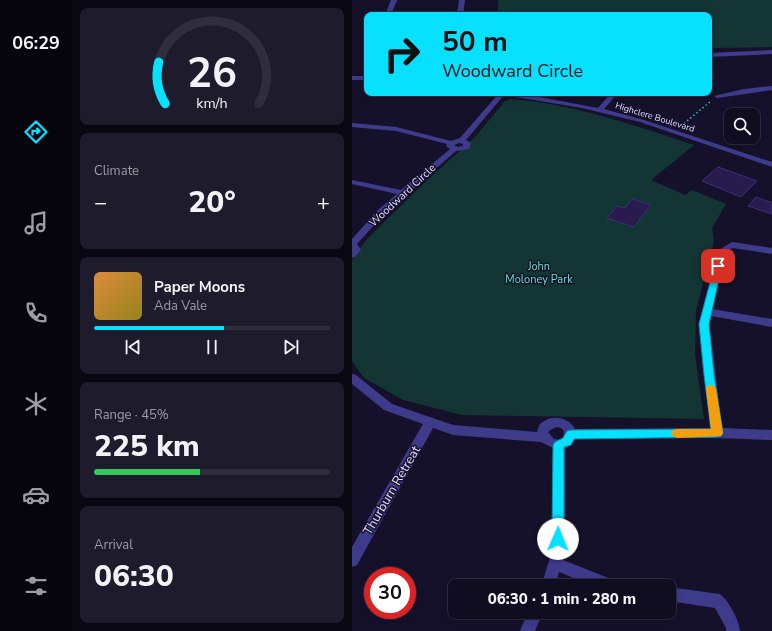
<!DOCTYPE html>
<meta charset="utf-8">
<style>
body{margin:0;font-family:"Nunito Sans",sans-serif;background:#1e1b2d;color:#f1f3f6;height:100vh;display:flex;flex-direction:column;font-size:15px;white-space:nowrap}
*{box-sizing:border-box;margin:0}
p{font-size:13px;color:#9c9ca5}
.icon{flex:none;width:22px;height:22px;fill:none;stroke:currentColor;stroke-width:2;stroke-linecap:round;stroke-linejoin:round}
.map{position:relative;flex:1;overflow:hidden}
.details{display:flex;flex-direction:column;gap:8px;padding:8px;background:#090712;width:280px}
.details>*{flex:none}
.top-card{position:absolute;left:12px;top:12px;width:348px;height:84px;border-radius:8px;box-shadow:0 2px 10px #0003,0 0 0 1px #302d3e;background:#07e1ff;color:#111;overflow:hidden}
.tools{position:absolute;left:372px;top:108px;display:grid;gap:8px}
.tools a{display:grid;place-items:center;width:36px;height:36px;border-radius:8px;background:#100d20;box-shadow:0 2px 10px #0003,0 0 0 1px #302d3e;font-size:20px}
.speed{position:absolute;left:12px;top:567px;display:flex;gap:8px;font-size:20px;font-weight:700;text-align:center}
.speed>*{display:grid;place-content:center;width:52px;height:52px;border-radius:50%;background:#100d20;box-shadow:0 2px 10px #0003,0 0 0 1px #302d3e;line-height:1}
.speed .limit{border:6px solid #d22;background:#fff;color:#111}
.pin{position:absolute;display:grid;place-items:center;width:34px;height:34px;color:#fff;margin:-17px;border-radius:8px;box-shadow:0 2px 6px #0006}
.me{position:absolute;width:44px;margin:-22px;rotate:1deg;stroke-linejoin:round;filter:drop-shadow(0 0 3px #0008)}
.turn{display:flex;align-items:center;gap:14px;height:84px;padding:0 12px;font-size:18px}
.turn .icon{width:52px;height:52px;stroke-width:2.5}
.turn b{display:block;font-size:28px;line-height:34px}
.big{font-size:30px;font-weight:800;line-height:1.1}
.details .widget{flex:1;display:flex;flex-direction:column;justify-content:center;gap:6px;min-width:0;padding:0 14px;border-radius:8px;background:#1e1b2d}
.details .dial{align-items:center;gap:0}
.dial svg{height:104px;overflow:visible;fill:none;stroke:#302d3e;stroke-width:7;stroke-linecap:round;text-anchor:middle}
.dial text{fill:#f1f3f6;stroke:none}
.song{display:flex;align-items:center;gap:12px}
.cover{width:48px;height:48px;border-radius:6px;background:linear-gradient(135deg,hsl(30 70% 55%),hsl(50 70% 35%))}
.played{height:4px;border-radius:2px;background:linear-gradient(90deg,#07e1ff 55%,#302d3e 55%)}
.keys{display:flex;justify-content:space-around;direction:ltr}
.heat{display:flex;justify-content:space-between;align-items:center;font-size:22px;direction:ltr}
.charge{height:6px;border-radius:3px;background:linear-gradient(90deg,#34c759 45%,#302d3e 0)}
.trip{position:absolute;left:96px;top:579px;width:228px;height:40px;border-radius:8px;background:#100d20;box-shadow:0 2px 10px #0003,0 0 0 1px #302d3e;font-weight:800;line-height:40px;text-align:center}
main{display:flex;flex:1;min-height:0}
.tab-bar{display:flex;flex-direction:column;width:72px;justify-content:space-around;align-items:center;background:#06050d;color:#9c9ca5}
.tab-bar .icon{width:28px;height:28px}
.tab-bar .selected{color:#07e1ff}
.tab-bar b{font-size:18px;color:#f1f3f6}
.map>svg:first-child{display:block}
.green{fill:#133635}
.building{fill:#271c4d;stroke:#3e2e79}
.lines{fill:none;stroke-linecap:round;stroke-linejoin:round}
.path{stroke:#2ec0ba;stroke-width:1.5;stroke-dasharray:1.5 2.5;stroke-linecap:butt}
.minor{fill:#3f3b8b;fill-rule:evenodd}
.route{fill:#07e1ff;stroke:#0592a6}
.slow{fill:#f59e0b}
.labels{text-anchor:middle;stroke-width:3;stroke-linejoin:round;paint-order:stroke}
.far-street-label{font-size:9px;fill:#e0dbff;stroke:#16112b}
.street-label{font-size:11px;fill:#e0dbff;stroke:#16112b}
.park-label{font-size:11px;fill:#63e3c6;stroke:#16112b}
.near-street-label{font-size:13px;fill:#e0dbff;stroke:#16112b}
</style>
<main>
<nav class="tab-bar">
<b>06:29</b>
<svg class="icon selected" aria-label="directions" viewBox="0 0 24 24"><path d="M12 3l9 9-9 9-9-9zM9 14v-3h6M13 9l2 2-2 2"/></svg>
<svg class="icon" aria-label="music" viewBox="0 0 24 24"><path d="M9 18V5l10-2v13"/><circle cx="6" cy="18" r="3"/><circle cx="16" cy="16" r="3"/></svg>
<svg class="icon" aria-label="phone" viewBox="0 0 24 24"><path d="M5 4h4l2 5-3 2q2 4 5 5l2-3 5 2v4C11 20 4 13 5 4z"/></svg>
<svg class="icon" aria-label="climate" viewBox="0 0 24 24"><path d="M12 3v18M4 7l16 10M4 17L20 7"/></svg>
<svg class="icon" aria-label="car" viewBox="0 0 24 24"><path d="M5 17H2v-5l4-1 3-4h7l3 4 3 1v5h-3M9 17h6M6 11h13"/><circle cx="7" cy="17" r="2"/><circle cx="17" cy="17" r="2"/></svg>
<svg class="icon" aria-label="filters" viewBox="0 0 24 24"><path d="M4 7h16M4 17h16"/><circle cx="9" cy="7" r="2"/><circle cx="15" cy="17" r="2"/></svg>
</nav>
<section class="details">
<div class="widget dial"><svg viewBox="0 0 100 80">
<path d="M14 69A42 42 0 1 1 86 69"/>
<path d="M14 69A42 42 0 0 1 9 37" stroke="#07e1ff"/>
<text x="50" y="56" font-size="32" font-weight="700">26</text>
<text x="50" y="72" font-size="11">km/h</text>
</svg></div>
<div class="widget"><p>Climate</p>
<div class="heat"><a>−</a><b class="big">20°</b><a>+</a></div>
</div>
<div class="widget">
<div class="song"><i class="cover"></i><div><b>Paper Moons</b><p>Ada Vale</p></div></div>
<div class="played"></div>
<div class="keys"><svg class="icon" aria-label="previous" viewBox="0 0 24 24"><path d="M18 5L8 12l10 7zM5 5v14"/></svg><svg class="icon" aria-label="pause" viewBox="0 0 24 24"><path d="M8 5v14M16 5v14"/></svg><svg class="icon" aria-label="next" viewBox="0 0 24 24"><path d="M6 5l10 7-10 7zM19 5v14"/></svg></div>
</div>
<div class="widget"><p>Range · 45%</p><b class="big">225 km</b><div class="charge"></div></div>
<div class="widget"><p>Arrival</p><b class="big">06:30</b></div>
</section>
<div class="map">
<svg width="420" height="631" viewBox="0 0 420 631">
<rect width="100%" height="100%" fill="#16112b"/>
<path class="green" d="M146 0H420V47L357 48V15H146Z
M158 99C218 103 285 126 342 145L299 180 333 195 340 190 374 204 360 228 362 241 344 310 343 355 352 419 110 415 51 400 12 378 0 361V260L15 239 71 184 124 136 153 101Z"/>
<path class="building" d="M366 167 405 181 389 197 350 181Z
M404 197 420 203V214L396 206Z
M280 199 299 205 282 227 255 218 265 206 273 208Z"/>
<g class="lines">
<path class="path" d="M329 126 359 101"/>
<path class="minor" d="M39 0H45L39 15H33Z
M107 0H113L111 15H105Z
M420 50V54L357 57V53Z
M0 76H15V80H0Z
M420 86V90L365 98 362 96 392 89Z
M147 93H166L246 108 259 93H266L252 109 292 120 420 162V167L288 122 230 108 152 95 114 140 119 143 117 149 104 151 33 213 5 244 9 250 3 257 0 258V239L27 209 45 194 0 184V180L49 190 98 149 94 146 95 144 44 131 0 127V123L44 127 99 141 108 138ZM107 143 111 144V146L106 147 102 145Z
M380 242 420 248V254L381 248 373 252 360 309 420 319V327L359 316 357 324 370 428 420 430V440L365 438 223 439 221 443 213 449V555L211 560 264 581 266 586H241L207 572 203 586H189L199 555 201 448 189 442 101 435 81 428 5 565 0 567V547L71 424 32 410 0 384V374L4 375 40 404 101 425 185 432C186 429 187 425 189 423 200 414 217 417 223 429L358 428 347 324 365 251ZM205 427 209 428 212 431 211 438 209 440 202 439 196 432 198 430Z
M317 587 367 594C375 597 388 622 388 631H374V628L363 608 317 601Z
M176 612H191L183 631H168Z"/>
</g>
<path class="route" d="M363 264H366L370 266 357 324 362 375 371 433 369 436 365 437 222 439 219 445 212 447V539L211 543 206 544 202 543 200 539 201 445 203 442 211 438 215 431 219 430 359 429 352 375 347 324Z"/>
<path class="slow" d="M359 385 362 386 364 389 371 433 369 436 325 438 321 436 319 433 321 430 325 429H359L354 389 355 386Z"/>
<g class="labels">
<g class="far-street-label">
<text transform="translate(303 117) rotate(17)" y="3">Highclere Boulevard</text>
</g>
<g class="street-label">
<text transform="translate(50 195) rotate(-43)" y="4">Woodward Circle</text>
</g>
<g class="park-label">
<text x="187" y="270">John<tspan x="187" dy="13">Moloney Park</tspan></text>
</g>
<g class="near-street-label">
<text transform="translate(39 490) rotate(-60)" y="5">Thurburn Retreat</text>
</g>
</g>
</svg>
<div class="tools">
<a><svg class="icon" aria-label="search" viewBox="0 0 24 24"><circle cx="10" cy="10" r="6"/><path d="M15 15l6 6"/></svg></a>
</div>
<div class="speed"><div class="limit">30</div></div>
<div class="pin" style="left:366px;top:266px;background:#d93025"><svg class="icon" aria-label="arrive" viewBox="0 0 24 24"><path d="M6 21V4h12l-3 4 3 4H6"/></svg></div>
<svg class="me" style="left:206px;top:539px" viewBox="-20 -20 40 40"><circle r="19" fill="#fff"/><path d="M0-13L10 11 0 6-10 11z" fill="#07e1ff"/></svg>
<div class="trip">06:30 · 1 min · 280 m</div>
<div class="top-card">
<div class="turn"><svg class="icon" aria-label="right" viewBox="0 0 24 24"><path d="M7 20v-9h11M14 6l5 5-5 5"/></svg><div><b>50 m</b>Woodward Circle</div></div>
</div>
</div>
</main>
